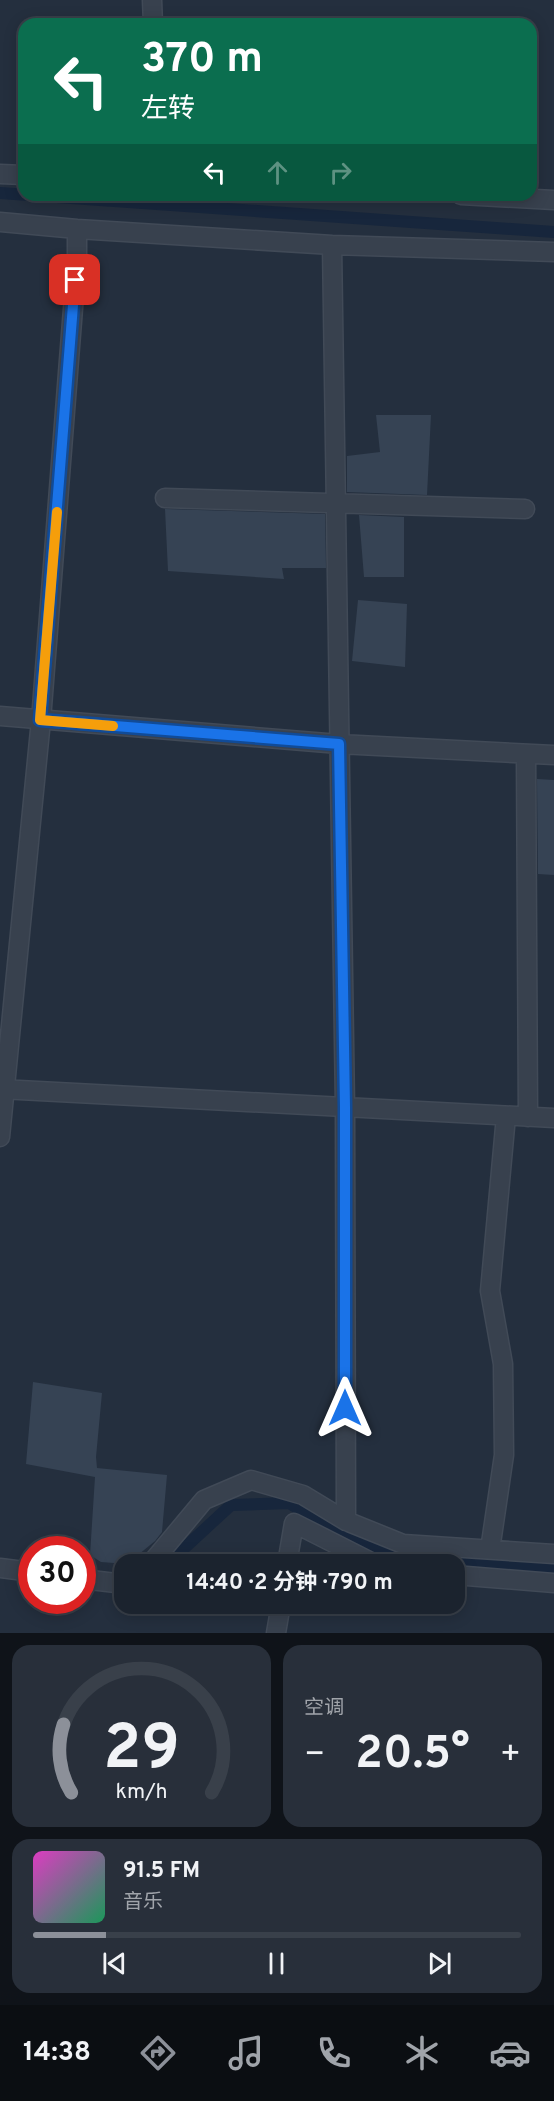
<!DOCTYPE html>
<html lang="zh">
<meta charset="utf-8">
<style>
body{margin:0;font-family:Overpass,"Noto Sans SC",sans-serif;background:#282f3a;color:#f1f3f6;height:100vh;display:flex;flex-direction:column;font-size:22px;white-space:nowrap}
*{box-sizing:border-box;margin:0}
p{font-size:20px;color:#a0a4aa}
.icon{flex:none;width:33px;height:33px;fill:none;stroke:currentColor;stroke-width:2;stroke-linecap:round;stroke-linejoin:round}
.map{position:relative;height:1633px;overflow:hidden}
.side{display:flex;flex-direction:column;gap:12px;padding:12px;background:#0f1319;flex:1}
.side>*{flex:none}
.hud{position:absolute;left:18px;top:18px;width:519px;height:183px;border-radius:18px;box-shadow:0 3px 15px #0003,0 0 0 2px #39404a;background:#0b6e4f;color:#fff;overflow:hidden}
.speed{position:absolute;left:18px;top:1536px;display:flex;gap:12px;font-size:30px;font-weight:700;text-align:center}
.speed>*{display:grid;place-content:center;width:78px;height:78px;border-radius:50%;background:#1b232e;box-shadow:0 3px 15px #0003,0 0 0 2px #39404a;line-height:1}
.speed .limit{border:9px solid #d22;background:#fff;color:#111}
.pin{position:absolute;display:grid;place-items:center;width:51px;height:51px;color:#fff;margin:-26px;border-radius:12px;box-shadow:0 3px 9px #0006}
.me{position:absolute;width:66px;margin:-33px;rotate:0deg;stroke-linejoin:round;filter:drop-shadow(0 0 4px #0008)}
.turn{display:flex;align-items:center;gap:21px;height:126px;padding:0 24px;font-size:27px}
.turn .icon{width:78px;height:78px;stroke-width:2.5}
.turn b{display:block;font-size:42px;line-height:51px}
.lanes{display:flex;align-items:center;height:57px;padding:0 24px;background:#0003;justify-content:center;gap:30px;direction:ltr}
.lanes .off{opacity:.35}
.big{font-size:45px;font-weight:700;line-height:1.1}
.side .tile{flex:1;display:flex;flex-direction:column;justify-content:center;gap:9px;min-width:0;padding:0 21px;border-radius:18px;background:#282f3a}
.side .dial{align-items:center;gap:0}
.dial svg{height:156px;overflow:visible;fill:none;stroke:#39404a;stroke-width:7;stroke-linecap:round;text-anchor:middle}
.dial text{fill:#f1f3f6;stroke:none}
.song{display:flex;align-items:center;gap:18px}
.cover{width:72px;height:72px;border-radius:9px;background:linear-gradient(135deg,hsl(310 70% 55%),hsl(150 70% 35%))}
.played{height:6px;border-radius:3px;background:linear-gradient(90deg,#8c9099 15%,#39404a 15%)}
.keys{display:flex;justify-content:space-around;direction:ltr}
.heat{display:flex;justify-content:space-between;align-items:center;font-size:33px;direction:ltr}
.side .tiles{flex:1;display:grid;gap:12px;grid-template-columns:1fr 1fr}
.tile:last-child{grid-column:span 2}
.trip{position:absolute;left:114px;top:1554px;width:351px;height:60px;border-radius:18px;background:#1b232e;box-shadow:0 3px 15px #0003,0 0 0 2px #39404a;font-weight:700;line-height:60px;text-align:center}
.menu{display:flex;height:96px;justify-content:space-around;align-items:center;background:#0b0e12;color:#a0a4aa}
.menu .icon{width:42px;height:42px}
.menu .current{color:#8c9099}
.menu b{font-size:27px;color:#f1f3f6}
.map>svg:first-child{display:block}
.lines{fill:none;stroke-linecap:round;stroke-linejoin:round}
.canal{stroke:#17263c;stroke-width:12}
.building{fill:#364354}
.minor-casing{stroke:#414a57;stroke-width:21}
.minor{stroke:#38414e;stroke-width:18}
.route-casing{stroke:#114b97;stroke-width:15}
.route{stroke:#1a73e8;stroke-width:10}
.slow{stroke:#f59e0b;stroke-width:10}
</style>
<div class="map">
<svg width="554" height="1633" viewBox="0 0 554 1633">
<rect width="100%" height="100%" fill="#242f3e"/>
<g class="lines">
<path class="canal" d="M0 193 554 232
M167 1564 231 1505 289 1503 346 1538 393 1557 554 1569"/>
</g>
<path class="building" d="M376 415H431L427 495 347 492V456L380 452Z
M165 509 325 514 326 568H282L284 579 168 571Z
M359 515 404 517V577H364Z
M358 600 407 604 405 667 352 661Z
M537 779 554 780V875L538 874Z
M33 1382 102 1393 96 1457 97 1468 167 1475 162 1532 155 1541 127 1564 101 1562 90 1555 95 1477 26 1464Z"/>
<g class="lines">
<g class="minor-casing">
<path id="minor" d="M152 0 153 24
M0 174 24 175
M461 195 554 200
M0 222 77 229 332 245 554 252
M332 245 345 1107 346 1521
M165 498 525 509
M0 716 339 744 554 755
M526 754 528 1117
M0 1089 554 1118
M0 1137 41 720 77 257V229
M490 1550 504 1455 503 1364 490 1291 506 1116
M147 1564 154 1560 204 1500 251 1480 303 1495 346 1521 403 1544 554 1554
M287 1564 294 1523 375 1564
M0 1568 32 1572
M454 1575 554 1583
M82 1579 116 1583 124 1578
M276 1633 281 1604"/>
</g>
<use href="#minor" class="minor"/>
</g>
<g class="lines">
<g class="route-casing">
<path id="route" d="M75 280 40 720 339 744 345 1107V1408"/>
</g>
<use href="#route" class="route"/>
<path class="slow" d="M57 512 40 720 113 726"/>
</g>
</svg>
<div class="speed"><div class="limit">30</div></div>
<div class="pin" style="left:75px;top:280px;background:#d93025"><svg class="icon" aria-label="arrive" viewBox="0 0 24 24"><path d="M6 21V4h12l-3 4 3 4H6"/></svg></div>
<svg class="me" style="left:345px;top:1408px" viewBox="-20 -20 40 40"><path d="M0-17L14 15 0 8-14 15z" fill="#1a73e8" stroke="#fff" stroke-width="4"/></svg>
<div class="trip">14:40 · 2 分钟 · 790 m</div>
<div class="hud">
<div class="turn"><svg class="icon" aria-label="left" viewBox="0 0 24 24"><path d="M17 20v-9H6M10 6l-5 5 5 5"/></svg><div><b>370 m</b>左转</div></div>
<div class="lanes"><svg class="icon" aria-label="left" viewBox="0 0 24 24"><path d="M17 20v-9H6M10 6l-5 5 5 5"/></svg><svg class="icon off" aria-label="ahead" viewBox="0 0 24 24"><path d="M12 20V5M6 11l6-6 6 6"/></svg><svg class="icon off" aria-label="right" viewBox="0 0 24 24"><path d="M7 20v-9h11M14 6l5 5-5 5"/></svg></div>
</div>
</div>
<section class="side">
<div class="tiles">
<div class="tile dial"><svg viewBox="0 0 100 80">
<path d="M14 69A42 42 0 1 1 86 69"/>
<path d="M14 69A42 42 0 0 1 10 34" stroke="#8c9099"/>
<text x="50" y="56" font-size="32" font-weight="700">29</text>
<text x="50" y="72" font-size="11">km/h</text>
</svg></div>
<div class="tile"><p>空调</p>
<div class="heat"><a>−</a><b class="big">20.5°</b><a>+</a></div>
</div>
<div class="tile">
<div class="song"><i class="cover"></i><div><b>91.5 FM</b><p>音乐</p></div></div>
<div class="played"></div>
<div class="keys"><svg class="icon" aria-label="previous" viewBox="0 0 24 24"><path d="M18 5L8 12l10 7zM5 5v14"/></svg><svg class="icon" aria-label="pause" viewBox="0 0 24 24"><path d="M8 5v14M16 5v14"/></svg><svg class="icon" aria-label="next" viewBox="0 0 24 24"><path d="M6 5l10 7-10 7zM19 5v14"/></svg></div>
</div>
</div>
</section>
<nav class="menu">
<b>14:38</b>
<svg class="icon current" aria-label="directions" viewBox="0 0 24 24"><path d="M12 3l9 9-9 9-9-9zM9 14v-3h6M13 9l2 2-2 2"/></svg>
<svg class="icon" aria-label="music" viewBox="0 0 24 24"><path d="M9 18V5l10-2v13"/><circle cx="6" cy="18" r="3"/><circle cx="16" cy="16" r="3"/></svg>
<svg class="icon" aria-label="phone" viewBox="0 0 24 24"><path d="M5 4h4l2 5-3 2q2 4 5 5l2-3 5 2v4C11 20 4 13 5 4z"/></svg>
<svg class="icon" aria-label="climate" viewBox="0 0 24 24"><path d="M12 3v18M4 7l16 10M4 17L20 7"/></svg>
<svg class="icon" aria-label="car" viewBox="0 0 24 24"><path d="M5 17H2v-5l4-1 3-4h7l3 4 3 1v5h-3M9 17h6M6 11h13"/><circle cx="7" cy="17" r="2"/><circle cx="17" cy="17" r="2"/></svg>
</nav>
